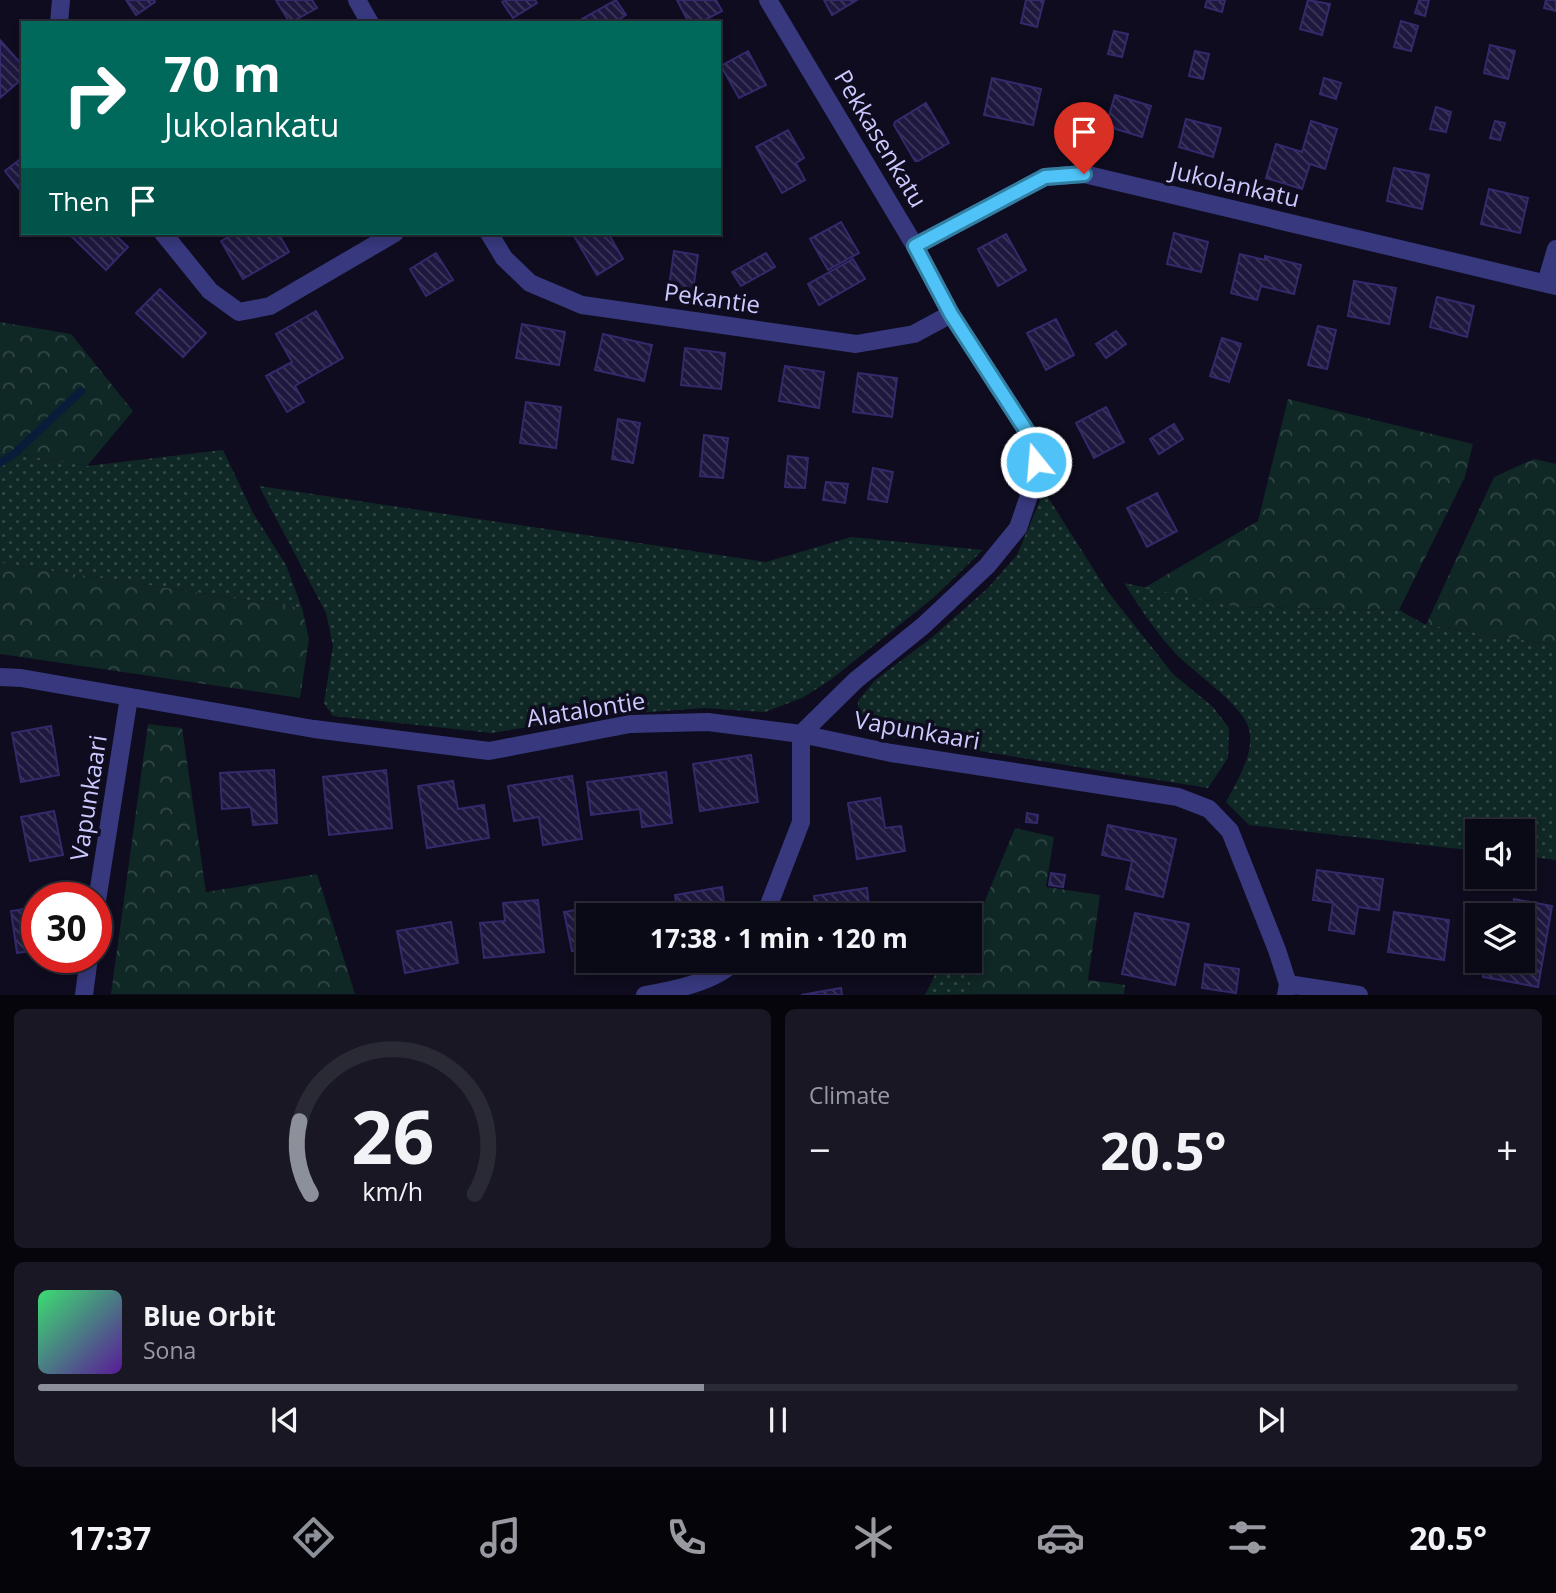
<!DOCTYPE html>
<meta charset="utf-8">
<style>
body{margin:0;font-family:"Open Sans",sans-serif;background:#181723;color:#f1f3f6;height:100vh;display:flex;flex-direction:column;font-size:26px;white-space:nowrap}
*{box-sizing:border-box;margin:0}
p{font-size:23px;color:#999aa1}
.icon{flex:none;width:38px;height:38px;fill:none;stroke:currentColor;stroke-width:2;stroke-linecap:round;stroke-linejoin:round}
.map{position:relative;height:995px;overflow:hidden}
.panel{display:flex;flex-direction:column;gap:14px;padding:14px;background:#06050c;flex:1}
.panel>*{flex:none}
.hud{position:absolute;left:21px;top:21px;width:700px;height:214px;border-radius:0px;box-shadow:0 4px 10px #0003,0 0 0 2px #2a2a35;background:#00695c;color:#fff;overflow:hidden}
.buttons{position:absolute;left:1465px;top:819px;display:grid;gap:14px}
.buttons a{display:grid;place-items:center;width:70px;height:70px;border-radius:0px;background:#0a0916;box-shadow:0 4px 10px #0003,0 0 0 2px #2a2a35;font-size:35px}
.speed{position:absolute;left:21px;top:882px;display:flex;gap:14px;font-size:35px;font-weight:700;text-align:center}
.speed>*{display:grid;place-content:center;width:91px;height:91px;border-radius:50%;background:#0a0916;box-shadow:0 4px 10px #0003,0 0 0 2px #2a2a35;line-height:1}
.speed .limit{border:10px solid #d22;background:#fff;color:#111}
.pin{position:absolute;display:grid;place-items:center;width:60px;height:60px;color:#fff;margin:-72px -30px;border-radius:50% 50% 50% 0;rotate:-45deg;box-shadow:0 0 7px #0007}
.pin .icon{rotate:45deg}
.me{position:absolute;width:77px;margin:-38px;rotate:343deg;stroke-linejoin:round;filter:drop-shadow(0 0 5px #0008)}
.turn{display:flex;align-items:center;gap:24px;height:147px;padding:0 28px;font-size:32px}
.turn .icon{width:91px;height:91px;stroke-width:2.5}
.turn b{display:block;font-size:49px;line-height:60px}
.then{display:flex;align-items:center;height:66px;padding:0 28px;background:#0003;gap:14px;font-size:26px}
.big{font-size:52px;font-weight:700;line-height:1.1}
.panel .tile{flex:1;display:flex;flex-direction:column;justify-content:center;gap:10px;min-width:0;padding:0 24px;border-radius:10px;background:#181723}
.panel .dial{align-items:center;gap:0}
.dial svg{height:182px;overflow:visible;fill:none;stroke:#2a2a35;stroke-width:7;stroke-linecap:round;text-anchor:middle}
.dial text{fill:#f1f3f6;stroke:none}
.song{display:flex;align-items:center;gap:21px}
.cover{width:84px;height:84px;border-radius:10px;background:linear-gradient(135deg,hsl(140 70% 55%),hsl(270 70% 35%))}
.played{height:7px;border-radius:4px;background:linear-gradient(90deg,#8c9099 45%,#2a2a35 45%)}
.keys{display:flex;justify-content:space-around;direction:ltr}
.heat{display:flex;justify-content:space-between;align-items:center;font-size:38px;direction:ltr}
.panel .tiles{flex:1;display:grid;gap:14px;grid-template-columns:1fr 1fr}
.tile:last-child{grid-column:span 2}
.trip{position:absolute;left:576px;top:903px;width:406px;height:70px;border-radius:0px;background:#0a0916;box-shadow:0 4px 10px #0003,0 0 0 2px #2a2a35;font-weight:700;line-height:70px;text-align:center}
.dock{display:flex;height:112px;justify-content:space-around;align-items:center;background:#040409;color:#999aa1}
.dock .icon{width:49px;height:49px}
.dock .on{color:#8c9099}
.dock b{font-size:32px;color:#f1f3f6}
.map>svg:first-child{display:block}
.grass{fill:url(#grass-dots)}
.forest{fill:url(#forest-crowns)}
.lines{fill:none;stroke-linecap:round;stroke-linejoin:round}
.stream{stroke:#091d3a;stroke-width:8}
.building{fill:url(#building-back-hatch);stroke:#332a6b;stroke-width:2}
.street{stroke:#37387d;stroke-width:18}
.route-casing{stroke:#337fa1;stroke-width:18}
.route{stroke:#4fc3f7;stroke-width:12}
.labels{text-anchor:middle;stroke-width:7;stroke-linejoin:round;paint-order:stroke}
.street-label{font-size:24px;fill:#ccc9ff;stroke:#0e0c1e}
</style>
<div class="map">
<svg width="1556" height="995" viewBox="0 0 1556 995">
<defs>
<pattern id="grass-dots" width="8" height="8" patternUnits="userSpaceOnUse" patternTransform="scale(1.75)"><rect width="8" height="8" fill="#0f2825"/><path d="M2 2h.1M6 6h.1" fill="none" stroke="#314646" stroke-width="1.8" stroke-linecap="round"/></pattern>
<pattern id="forest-crowns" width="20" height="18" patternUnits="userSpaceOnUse" patternTransform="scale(1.75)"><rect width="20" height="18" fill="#0f2825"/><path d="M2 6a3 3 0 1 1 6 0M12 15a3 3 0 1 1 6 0" fill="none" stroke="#314646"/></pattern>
<pattern id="building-back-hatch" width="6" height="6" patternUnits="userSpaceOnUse" patternTransform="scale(1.75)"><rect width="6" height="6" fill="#1e183f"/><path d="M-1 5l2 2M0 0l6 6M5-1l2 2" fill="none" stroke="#3e385c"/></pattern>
</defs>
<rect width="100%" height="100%" fill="#0e0c1e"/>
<path class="grass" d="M223 450 253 513 286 565 302 608 0 563V451L87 466Z
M259 486 766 562 851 537 983 550 932 599 829 681 802 698 765 712 705 708 593 716 492 733 333 716 324 703 333 646 326 613Z
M1044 491 1108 592 1173 674 1213 707 1229 728 1228 758 1208 788 867 733 859 720 858 701 875 680 930 639 988 588 1017 555Z
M1124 583 1238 607 1399 610 1426 625 1556 645V860L1523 856 1522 831H1477V851L1249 825 1226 802C1237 781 1257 750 1248 726 1239 702 1193 672 1175 653 1155 631 1140 608 1124 583Z
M942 961H966L972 994 925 995Z"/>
<path class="forest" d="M0 322 71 334 133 411 87 466 0 451Z
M1288 399 1473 444 1465 477 1399 610 1238 607 1144 588 1258 521Z
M1534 459 1556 464V645L1426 625 1494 477Z
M0 563 302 608 309 639 300 698 0 654Z
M148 724 182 728 206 892 317 874 355 994H111Z
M1015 828 1054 837 1046 887 1100 895 1088 980 1125 985 1124 994H972L966 961H970V937Z"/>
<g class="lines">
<path class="stream" d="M0 463 15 453 81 391"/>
</g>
<path class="building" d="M126 0H154L155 2 136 15Z
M276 0H312L317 8 290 23Z
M506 0H535L537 3 513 18 502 2Z
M616 0 626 15 613 23H584L582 19Z
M677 0H716L722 11 699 23H689Z
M824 0H857L832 15Z
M1026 0H1044L1037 27 1021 23Z
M1207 0H1225L1222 12 1205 7Z
M1308 0 1330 4 1322 35 1300 29Z
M1419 0H1429L1425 16 1415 13Z
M1546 0H1556V11L1544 8Z
M1401 21 1418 26 1411 51 1394 47Z
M1114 31 1128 34 1122 57 1108 54Z
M0 40 23 66V78L0 98Z
M1490 45 1515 51 1508 79 1484 73Z
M748 51 766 85 739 98 721 66Z
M1195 51 1209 54 1203 79 1189 76Z
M992 78 1041 89 1033 125 984 115Z
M1324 78 1341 83 1336 99 1320 94Z
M1115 95 1151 106 1142 137 1106 126Z
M926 103 949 143 918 161H915L894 125 895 122Z
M1436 107 1451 112 1446 132 1430 129Z
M1186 119 1221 128 1213 157 1179 147Z
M1311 121 1337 129 1325 169 1310 164 1302 189 1266 178 1276 144 1302 152Z
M1495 121 1505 123 1500 140 1490 138Z
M788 130 804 158 796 163 805 180 782 193 756 147Z
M23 157V194L5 171Z
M1394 168 1429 175 1422 209 1387 201Z
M1489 189 1528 198 1520 233 1481 224Z
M841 222 859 253 828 270 810 239Z
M72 233H113L128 247 106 270 70 235Z
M235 233H278L289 252 243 279 221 241Z
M580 233H608L623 259 597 275 574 236Z
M1174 233 1208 242 1201 272 1167 264Z
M1006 234 1026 270 998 286 978 249Z
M674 251 698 255 693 290 669 287Z
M436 253 453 280 426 296 410 269Z
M766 253 775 267 741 286 732 272Z
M1240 254 1265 260V256L1301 265 1294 294 1261 286 1257 300 1231 293Z
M853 259 865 279 819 305 808 284Z
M1354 281 1396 288 1389 324 1348 316Z
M160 289 206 333 183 357 136 313Z
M1437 297 1474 306 1467 337 1430 327Z
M316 311 343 358 295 386 304 402 287 412 266 376 292 362 276 334Z
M1056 319 1074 355 1046 370 1027 333Z
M522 324 565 332 559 365 516 358Z
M1318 326 1336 330 1327 369 1308 365Z
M1116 331 1126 344 1106 358 1096 344Z
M603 334 652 345 644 381 595 370Z
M1222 338 1241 344 1229 382 1210 376Z
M685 348 725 353 721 389 681 385Z
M785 366 824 372 819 408 779 401Z
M858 373 897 378 892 417 853 412Z
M526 402 561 407 556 448 520 443Z
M1106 407 1124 442 1094 458 1076 423Z
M618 419 640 423 633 463 612 459Z
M1174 424 1183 439 1159 454 1150 439Z
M704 435 728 438 723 478 700 476Z
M788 456 808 458 805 488 785 487Z
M873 468 893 472 887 502 868 499Z
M826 482 848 484 845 503 823 500Z
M1157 493 1177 531 1147 547 1127 508Z
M51 726 59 775 21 782 12 733Z
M751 755 758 802 700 811 693 764Z
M274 770 277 823 253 825 251 807 222 809 220 773Z
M386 770 392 828 329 835 323 777Z
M666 772 672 823 642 827 640 809 591 815 587 782Z
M572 776 582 839 543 845 539 817 514 821 508 786Z
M453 781 458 809 484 805 489 838 427 848 418 786Z
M880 798 885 828 901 826 905 851 857 859 848 803Z
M54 811 63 855 30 861 21 817Z
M1027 813 1038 815 1037 823 1026 822Z
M1108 825 1176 839 1163 897 1126 889 1132 861 1102 855Z
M1317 870 1383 879 1379 910 1358 907 1354 934 1329 930 1333 903 1313 900Z
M1051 873 1065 875 1063 887 1049 885Z
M722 887 726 915H678L675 895Z
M867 888 870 915H816L814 896Z
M1514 899 1552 906 1538 987 1483 977 1486 961H1522V915H1512Z
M538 900 544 952 484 958 480 923 505 921 503 903Z
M614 903 617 915H588V948L572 951 564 912Z
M37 907V950L17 953 11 911Z
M1394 912 1449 920 1444 960 1388 952Z
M1135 913 1189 924 1175 985 1122 974Z
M451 922 458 963 405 973 397 931Z
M1205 964 1239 969 1236 993 1202 988Z
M841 988 842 995H801Z"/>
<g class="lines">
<path class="street" d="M357 0 370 23
M59 23 61 0
M163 233 210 291 239 312 270 306 395 233
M489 233 504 258 530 283 582 305 856 344 914 334 951 314
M915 246 1045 177 1084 174 1556 286
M1546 283 1556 249
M0 677 21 678 314 729 489 751 630 724 708 722 801 734 856 680 923 626 987 566 1018 528 1035 478 1037 447 951 314 915 246 768 0
M96 907 129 697
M765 915 801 822V734L891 753 1178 797 1209 809 1230 831 1277 950 1288 984 1286 995
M1288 984 1359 995
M84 995 89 957
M645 995C674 990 715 982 735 961"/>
</g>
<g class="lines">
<g class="route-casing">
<path id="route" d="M1036 462 1037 447 951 314 915 246 1045 177 1084 174"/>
</g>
<use href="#route" class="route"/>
</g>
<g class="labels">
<g class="street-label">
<text transform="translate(880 139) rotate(59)" y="8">Pekkasenkatu</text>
<text transform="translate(1235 185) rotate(13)" y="8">Jukolankatu</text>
<text transform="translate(712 299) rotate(8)" y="8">Pekantie</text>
<text transform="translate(586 710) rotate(-9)" y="8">Alatalontie</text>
<text transform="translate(917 731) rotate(10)" y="8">Vapunkaari</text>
<text transform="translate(89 798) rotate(-81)" y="8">Vapunkaari</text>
</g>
</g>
</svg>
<div class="buttons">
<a><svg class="icon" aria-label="sound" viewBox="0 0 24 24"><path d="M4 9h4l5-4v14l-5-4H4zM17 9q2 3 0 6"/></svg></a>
<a><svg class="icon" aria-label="layers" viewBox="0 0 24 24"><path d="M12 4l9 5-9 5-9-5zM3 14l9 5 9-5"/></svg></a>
</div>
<div class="speed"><div class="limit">30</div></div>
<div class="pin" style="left:1084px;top:174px;background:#d93025"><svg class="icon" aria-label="arrive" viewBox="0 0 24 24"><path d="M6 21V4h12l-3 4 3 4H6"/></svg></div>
<svg class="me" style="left:1036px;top:462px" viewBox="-20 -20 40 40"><circle r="17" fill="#4fc3f7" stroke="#fff" stroke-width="3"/><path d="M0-11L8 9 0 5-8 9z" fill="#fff"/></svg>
<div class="trip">17:38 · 1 min · 120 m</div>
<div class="hud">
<div class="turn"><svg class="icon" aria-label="right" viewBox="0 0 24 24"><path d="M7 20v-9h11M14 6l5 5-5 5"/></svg><div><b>70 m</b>Jukolankatu</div></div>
<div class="then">Then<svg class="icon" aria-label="arrive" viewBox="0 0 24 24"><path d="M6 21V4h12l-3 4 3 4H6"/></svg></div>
</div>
</div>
<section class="panel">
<div class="tiles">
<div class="tile dial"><svg viewBox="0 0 100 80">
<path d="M14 69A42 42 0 1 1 86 69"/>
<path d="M14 69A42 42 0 0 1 9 37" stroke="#8c9099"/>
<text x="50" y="56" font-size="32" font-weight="700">26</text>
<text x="50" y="72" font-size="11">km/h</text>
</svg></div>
<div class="tile"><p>Climate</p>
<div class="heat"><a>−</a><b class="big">20.5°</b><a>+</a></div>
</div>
<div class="tile">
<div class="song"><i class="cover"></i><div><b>Blue Orbit</b><p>Sona</p></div></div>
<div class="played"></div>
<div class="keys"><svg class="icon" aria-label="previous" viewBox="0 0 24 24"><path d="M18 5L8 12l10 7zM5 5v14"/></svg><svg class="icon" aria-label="pause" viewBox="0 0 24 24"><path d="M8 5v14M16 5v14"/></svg><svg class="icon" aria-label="next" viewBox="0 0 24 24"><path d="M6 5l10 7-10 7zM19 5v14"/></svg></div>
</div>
</div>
</section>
<nav class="dock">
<b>17:37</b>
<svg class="icon on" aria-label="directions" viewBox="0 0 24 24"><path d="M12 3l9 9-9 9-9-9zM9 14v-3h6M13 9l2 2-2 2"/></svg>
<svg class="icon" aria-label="music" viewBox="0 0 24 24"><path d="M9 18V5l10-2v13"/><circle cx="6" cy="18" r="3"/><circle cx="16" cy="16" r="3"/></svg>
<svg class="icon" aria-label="phone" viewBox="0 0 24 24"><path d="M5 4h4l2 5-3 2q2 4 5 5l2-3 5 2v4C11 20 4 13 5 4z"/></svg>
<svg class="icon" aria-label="climate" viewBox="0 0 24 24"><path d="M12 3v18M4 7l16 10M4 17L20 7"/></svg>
<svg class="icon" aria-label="car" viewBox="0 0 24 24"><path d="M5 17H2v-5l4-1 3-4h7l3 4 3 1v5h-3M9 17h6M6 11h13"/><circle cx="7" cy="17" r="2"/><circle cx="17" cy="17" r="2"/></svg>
<svg class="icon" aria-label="filters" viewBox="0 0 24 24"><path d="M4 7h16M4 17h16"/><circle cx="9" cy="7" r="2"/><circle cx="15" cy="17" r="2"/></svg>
<b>20.5°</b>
</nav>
